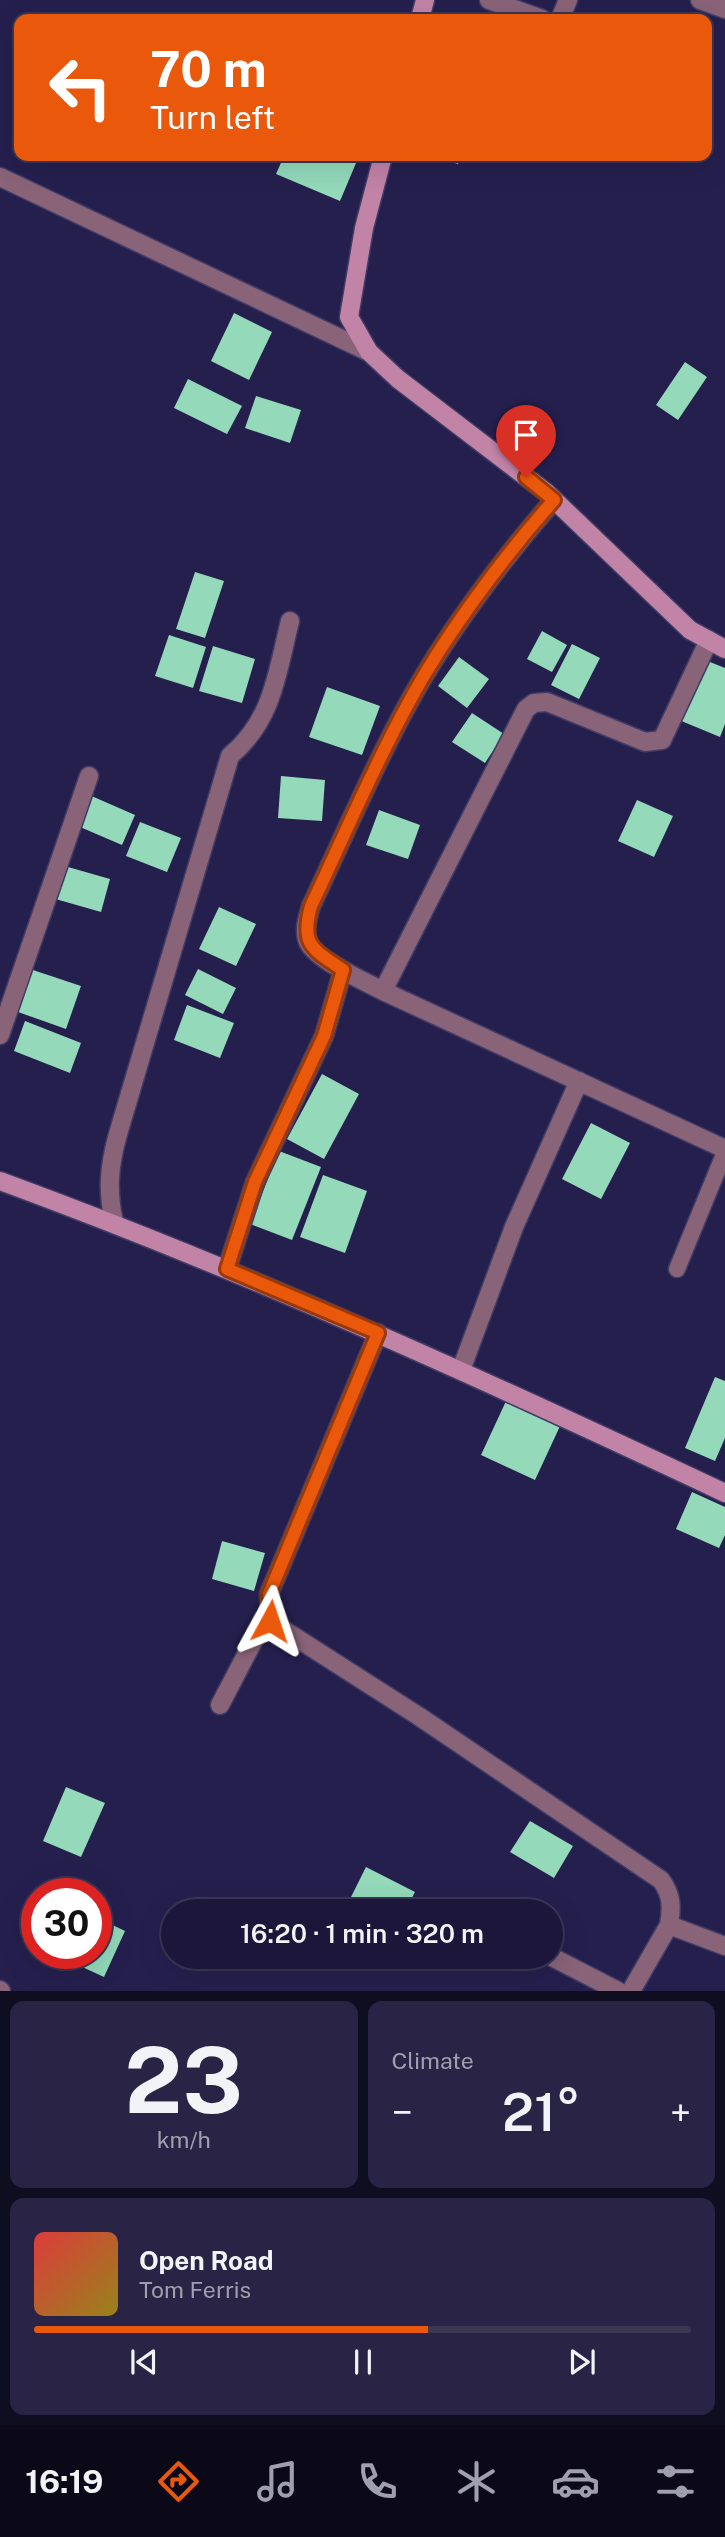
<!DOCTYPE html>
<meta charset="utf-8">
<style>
body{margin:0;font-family:"Public Sans",sans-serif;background:#292445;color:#f1f3f6;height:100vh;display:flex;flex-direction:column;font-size:26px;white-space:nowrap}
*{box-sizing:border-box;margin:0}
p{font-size:23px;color:#a09faf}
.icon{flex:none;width:38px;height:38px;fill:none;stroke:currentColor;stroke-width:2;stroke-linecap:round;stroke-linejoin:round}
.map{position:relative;height:1991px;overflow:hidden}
.drawer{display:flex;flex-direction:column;gap:10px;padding:10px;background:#0f0d20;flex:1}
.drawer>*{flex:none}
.hud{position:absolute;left:14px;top:14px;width:698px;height:147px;border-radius:14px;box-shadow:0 7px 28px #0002,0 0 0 2px #3a3654;background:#ea580c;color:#fff;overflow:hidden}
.speed{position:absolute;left:21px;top:1878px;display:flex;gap:14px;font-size:35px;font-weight:700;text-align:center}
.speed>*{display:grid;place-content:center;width:91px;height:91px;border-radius:50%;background:#1c173a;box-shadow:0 7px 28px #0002,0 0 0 2px #3a3654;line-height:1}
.speed .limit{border:10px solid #d22;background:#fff;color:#111}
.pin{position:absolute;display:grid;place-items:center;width:60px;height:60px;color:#fff;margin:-72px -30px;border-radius:50% 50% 50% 0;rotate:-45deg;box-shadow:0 0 7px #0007}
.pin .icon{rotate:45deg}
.me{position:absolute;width:77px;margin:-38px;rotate:5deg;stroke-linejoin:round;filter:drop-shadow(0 0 5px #0008)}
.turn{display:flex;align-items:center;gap:24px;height:147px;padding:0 21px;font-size:32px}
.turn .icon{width:91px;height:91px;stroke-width:2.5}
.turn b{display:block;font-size:49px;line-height:60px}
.big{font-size:52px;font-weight:600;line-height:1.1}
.drawer .widget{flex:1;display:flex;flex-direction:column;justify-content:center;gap:10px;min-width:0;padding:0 24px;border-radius:14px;background:#292445}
.drawer .dial{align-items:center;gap:0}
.dial b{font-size:91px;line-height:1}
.song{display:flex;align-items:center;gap:21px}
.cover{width:84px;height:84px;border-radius:10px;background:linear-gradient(135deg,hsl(0 70% 55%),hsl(50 70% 35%))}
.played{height:7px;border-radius:4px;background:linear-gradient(90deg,#ea580c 60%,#3a3654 60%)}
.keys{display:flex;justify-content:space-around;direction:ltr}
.heat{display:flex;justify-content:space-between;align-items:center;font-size:38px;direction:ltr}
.drawer .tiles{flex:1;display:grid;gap:10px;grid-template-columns:1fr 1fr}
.widget:last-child{grid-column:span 2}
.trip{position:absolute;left:161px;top:1899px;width:402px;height:70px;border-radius:35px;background:#1c173a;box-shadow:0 7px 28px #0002,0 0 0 2px #3a3654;font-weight:600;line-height:70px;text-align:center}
.menu{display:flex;height:112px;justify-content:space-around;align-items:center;background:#0b0917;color:#a09faf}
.menu .icon{width:49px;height:49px}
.menu .active{color:#ea580c}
.menu b{font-size:32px;color:#f1f3f6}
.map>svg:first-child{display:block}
.building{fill:#93d9ba}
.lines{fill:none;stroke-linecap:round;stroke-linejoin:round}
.lane-casing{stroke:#413c66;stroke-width:19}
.street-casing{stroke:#413c66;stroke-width:21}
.secondary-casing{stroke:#413c66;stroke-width:21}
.lane{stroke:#896378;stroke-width:16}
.street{stroke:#896378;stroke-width:18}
.secondary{stroke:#c183a6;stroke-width:18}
.route-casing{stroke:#983908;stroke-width:18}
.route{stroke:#ea580c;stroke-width:12}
</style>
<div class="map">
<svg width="725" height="1991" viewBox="0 0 725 1991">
<rect width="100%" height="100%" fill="#251f4e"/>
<path class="building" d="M284 156H359L340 201 276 174Z
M432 156H461L458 164Z
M234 313 272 332 249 380 211 361Z
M685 362 707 377 678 420 656 405Z
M188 379 242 406 227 434 174 408Z
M256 396 301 410 290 443 245 428Z
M195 572 224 581 205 638 176 629Z
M542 631 567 645 552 672 527 659Z
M169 635 206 647 193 688 155 676Z
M572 644 600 658 579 699 551 685Z
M213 646 255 659 242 703 199 691Z
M459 657 489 679 467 708 438 686Z
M705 660 725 668V724L720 737 679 720Z
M327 687 380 706 362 755 309 737Z
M472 713 504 734 485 763 452 742Z
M281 776 325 780 322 821 278 818Z
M87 794 135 815 122 845 73 824Z
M637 800 673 816 654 857 618 841Z
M379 810 420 825 408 859 366 845Z
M140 822 181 838 167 872 126 856Z
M61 865 110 879 101 912 52 898Z
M219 907 256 924 236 966 199 949Z
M198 969 236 988 223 1014 185 995Z
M33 970 81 986 66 1029 18 1012Z
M187 1005 234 1023 220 1058 174 1040Z
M25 1021 81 1043 70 1073 14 1051Z
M322 1074 359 1094 324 1159 287 1139Z
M591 1123 630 1143 601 1199 562 1179Z
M279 1151 321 1167 292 1240 250 1224Z
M323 1175 367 1191 345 1253 300 1237Z
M715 1377 725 1381V1438L715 1461 685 1448Z
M507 1399 561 1424 535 1480 481 1455Z
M692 1492 725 1507V1535L719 1548 676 1529Z
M222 1541 265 1553 254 1591 212 1579Z
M66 1787 105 1803 81 1857 43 1841Z
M530 1821 573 1846 554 1878 510 1852Z
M366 1867 415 1892 405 1911H369L349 1901Z
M96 1917 125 1931 104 1977 67 1960 70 1953H96Z"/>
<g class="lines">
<g class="lane-casing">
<path id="lane" d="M677 1269 725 1152"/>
</g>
<g class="street-casing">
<path id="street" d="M489 0 542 19
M700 0 725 9
M560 19 568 0
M0 177 369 352
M554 500C504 557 444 637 408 704 372 769 343 839 311 906 308 917 304 928 307 939 311 958 366 982 383 991L725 1149
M383 991 526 709 534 703 547 702 645 742 662 740 709 640
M0 1035 89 776
M114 1222C107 1190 109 1166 118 1134L230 756C273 720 277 673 290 621
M227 1269 255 1182 324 1036 343 970
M378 1333 269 1594 270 1621 420 1717 661 1880C672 1895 672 1907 669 1925
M461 1370 514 1227 579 1081
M220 1705 270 1609
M550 1956 618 1991
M0 1990 1 1991
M631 1991 669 1925 725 1946"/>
</g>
<g class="secondary-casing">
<path id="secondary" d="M420 19 425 0
M383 156 364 228 349 317 369 352 398 379 547 493 690 630 725 649
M0 1181C248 1272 487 1381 725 1493"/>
</g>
<use href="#lane" class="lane"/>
<use href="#street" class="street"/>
<use href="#secondary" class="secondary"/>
</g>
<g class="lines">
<g class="route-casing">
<path id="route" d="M270 1621 269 1594 378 1333 227 1269 255 1182 324 1036 343 970C313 949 300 946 311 906 343 839 372 769 408 704 443 638 504 556 554 500L526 477"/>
</g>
<use href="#route" class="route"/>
</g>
</svg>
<div class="speed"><div class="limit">30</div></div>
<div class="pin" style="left:526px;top:477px;background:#d93025"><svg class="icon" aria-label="arrive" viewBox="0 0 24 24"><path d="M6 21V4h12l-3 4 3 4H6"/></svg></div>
<svg class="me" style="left:270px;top:1621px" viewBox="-20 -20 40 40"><path d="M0-17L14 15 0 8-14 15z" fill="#ea580c" stroke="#fff" stroke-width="4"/></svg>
<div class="trip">16:20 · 1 min · 320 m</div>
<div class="hud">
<div class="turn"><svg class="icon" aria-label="left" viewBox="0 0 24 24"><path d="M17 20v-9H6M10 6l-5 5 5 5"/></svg><div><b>70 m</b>Turn left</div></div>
</div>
</div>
<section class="drawer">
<div class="tiles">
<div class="widget dial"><b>23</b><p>km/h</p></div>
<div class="widget"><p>Climate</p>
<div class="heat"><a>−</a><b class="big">21°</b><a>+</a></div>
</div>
<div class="widget">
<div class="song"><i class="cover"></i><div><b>Open Road</b><p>Tom Ferris</p></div></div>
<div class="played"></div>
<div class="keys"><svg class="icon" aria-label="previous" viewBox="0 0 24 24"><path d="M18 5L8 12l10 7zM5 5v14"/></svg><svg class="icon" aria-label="pause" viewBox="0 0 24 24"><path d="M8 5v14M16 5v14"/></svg><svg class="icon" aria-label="next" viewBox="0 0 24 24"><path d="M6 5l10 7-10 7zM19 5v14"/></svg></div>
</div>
</div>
</section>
<nav class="menu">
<b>16:19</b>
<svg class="icon active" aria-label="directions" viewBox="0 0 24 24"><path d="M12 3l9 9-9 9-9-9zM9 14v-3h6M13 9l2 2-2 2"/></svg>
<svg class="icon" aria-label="music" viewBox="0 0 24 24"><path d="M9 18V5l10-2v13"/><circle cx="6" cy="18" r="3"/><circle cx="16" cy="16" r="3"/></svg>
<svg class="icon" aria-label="phone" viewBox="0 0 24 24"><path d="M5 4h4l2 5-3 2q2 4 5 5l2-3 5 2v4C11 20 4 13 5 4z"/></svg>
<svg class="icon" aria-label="climate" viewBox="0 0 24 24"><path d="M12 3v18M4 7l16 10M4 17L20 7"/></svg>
<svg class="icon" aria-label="car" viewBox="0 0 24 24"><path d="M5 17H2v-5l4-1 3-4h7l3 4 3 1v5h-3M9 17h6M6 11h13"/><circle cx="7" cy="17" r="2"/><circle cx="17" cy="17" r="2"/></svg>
<svg class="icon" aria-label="filters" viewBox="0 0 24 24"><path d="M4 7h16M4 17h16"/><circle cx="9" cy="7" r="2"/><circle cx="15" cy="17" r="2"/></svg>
</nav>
